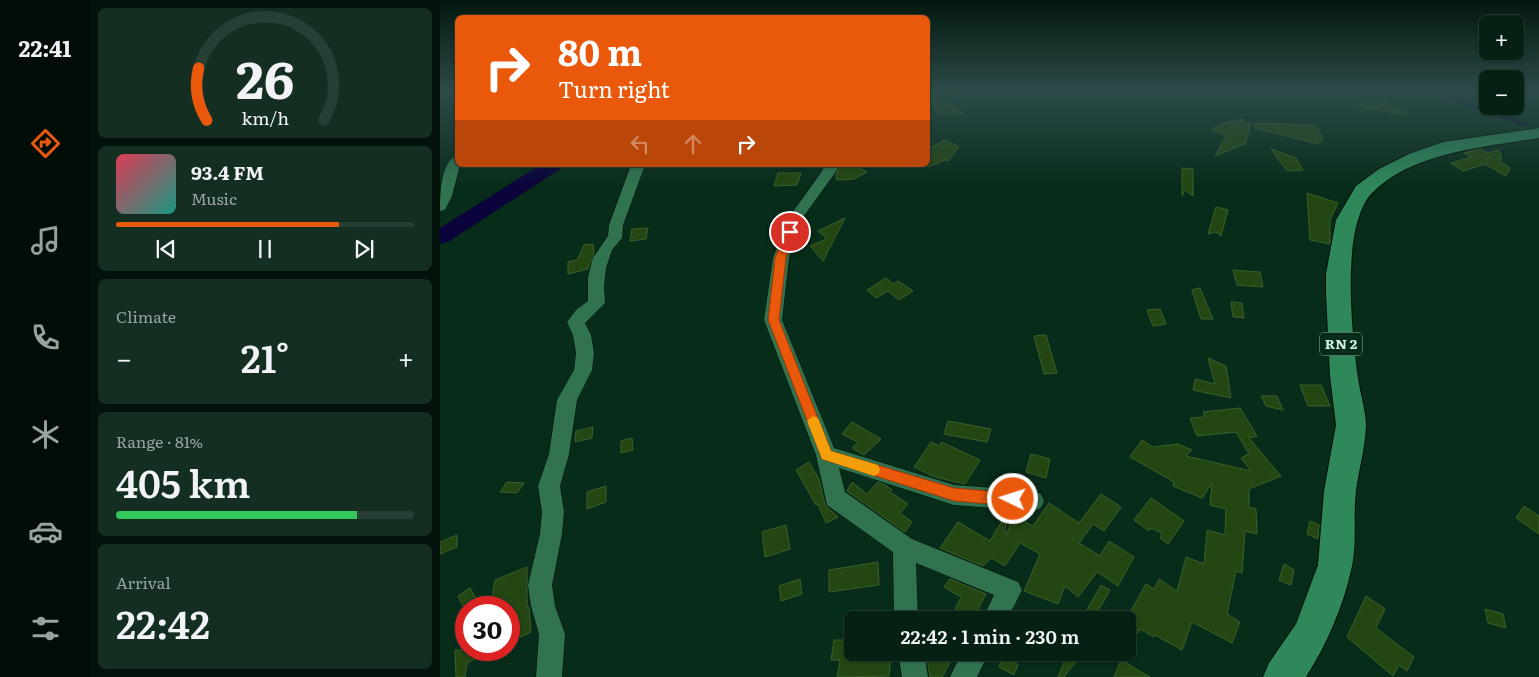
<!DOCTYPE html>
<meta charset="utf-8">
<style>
body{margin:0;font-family:Literata,serif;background:#142e22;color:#f1f3f6;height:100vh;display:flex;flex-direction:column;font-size:19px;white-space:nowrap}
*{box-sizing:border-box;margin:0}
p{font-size:16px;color:#98a3a0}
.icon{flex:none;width:28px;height:28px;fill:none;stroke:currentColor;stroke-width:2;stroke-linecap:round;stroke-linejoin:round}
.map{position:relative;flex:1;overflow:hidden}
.sheet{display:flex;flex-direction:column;gap:8px;padding:8px;background:#03120b;width:350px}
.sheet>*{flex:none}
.guide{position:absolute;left:15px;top:15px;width:475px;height:152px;border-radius:8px;box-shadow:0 1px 4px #0004,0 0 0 1px #273e34;background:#ea580c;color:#fff;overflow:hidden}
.tools{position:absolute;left:1039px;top:15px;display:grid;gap:10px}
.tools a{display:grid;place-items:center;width:45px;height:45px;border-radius:8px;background:#062114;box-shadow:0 1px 4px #0004,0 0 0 1px #273e34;font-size:25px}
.speed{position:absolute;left:15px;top:596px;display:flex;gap:10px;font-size:25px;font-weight:700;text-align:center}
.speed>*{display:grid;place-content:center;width:65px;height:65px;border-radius:50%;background:#062114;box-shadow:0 1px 4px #0004,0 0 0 1px #273e34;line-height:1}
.speed .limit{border:8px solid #d22;background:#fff;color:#111}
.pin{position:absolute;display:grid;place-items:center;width:42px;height:42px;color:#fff;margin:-21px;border:2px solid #fff;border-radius:50%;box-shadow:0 1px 5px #0007}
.me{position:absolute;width:55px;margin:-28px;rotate:274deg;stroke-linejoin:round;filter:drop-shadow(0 0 4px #0008)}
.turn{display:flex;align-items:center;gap:18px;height:105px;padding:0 20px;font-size:22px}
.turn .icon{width:65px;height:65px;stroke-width:2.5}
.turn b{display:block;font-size:35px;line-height:42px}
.lanes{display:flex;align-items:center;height:48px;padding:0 20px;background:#0003;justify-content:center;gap:25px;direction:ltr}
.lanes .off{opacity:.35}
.big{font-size:38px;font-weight:600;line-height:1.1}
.sheet .card{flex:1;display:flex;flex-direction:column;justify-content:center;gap:8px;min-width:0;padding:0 18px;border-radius:8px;background:#142e22}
.sheet .dial{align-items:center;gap:0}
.dial svg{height:130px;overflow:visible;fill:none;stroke:#273e34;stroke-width:7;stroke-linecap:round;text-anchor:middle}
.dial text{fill:#f1f3f6;stroke:none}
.song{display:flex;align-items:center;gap:15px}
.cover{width:60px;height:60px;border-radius:8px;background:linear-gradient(135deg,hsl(350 70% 55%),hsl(170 70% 35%))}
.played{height:5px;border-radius:2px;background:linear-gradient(90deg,#ea580c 75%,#273e34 75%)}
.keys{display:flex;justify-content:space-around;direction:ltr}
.heat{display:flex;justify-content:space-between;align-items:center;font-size:28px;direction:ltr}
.charge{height:8px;border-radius:4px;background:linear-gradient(90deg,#34c759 81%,#273e34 0)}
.trip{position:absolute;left:404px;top:611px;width:292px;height:50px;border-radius:8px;background:#062114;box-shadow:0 1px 4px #0004,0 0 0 1px #273e34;font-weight:600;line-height:50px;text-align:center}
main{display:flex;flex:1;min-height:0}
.dock{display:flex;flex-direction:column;width:90px;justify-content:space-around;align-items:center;background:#020d08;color:#98a3a0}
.dock .icon{width:35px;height:35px}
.dock .on{color:#ea580c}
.dock b{font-size:22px;color:#f1f3f6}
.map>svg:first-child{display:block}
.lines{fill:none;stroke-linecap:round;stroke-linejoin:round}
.stream{stroke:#0b033b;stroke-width:3}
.river{fill:#0b033b;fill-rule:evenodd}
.building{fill:#244612;stroke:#3b5f2b}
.street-casing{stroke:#011208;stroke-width:1}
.primary-casing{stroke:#011208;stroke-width:2}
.street{fill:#31734f;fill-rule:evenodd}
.primary{fill:#2e885a;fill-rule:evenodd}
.route{fill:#ea580c;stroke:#983908}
.slow{fill:#f59e0b}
.labels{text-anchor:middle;stroke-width:5;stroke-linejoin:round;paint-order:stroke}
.shield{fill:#082c1a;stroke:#94b5a1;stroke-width:1}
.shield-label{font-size:14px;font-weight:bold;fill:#d0f0db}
</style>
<main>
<nav class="dock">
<b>22:41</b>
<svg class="icon on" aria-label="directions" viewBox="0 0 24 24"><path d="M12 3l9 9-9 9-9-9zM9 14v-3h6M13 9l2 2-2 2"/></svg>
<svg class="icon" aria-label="music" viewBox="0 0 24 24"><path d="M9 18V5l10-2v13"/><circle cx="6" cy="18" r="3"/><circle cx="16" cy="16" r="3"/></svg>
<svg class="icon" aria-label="phone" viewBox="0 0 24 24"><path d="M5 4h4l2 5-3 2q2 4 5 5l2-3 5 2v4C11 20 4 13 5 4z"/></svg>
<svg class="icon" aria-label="climate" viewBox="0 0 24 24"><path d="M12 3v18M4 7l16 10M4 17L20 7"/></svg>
<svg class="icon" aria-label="car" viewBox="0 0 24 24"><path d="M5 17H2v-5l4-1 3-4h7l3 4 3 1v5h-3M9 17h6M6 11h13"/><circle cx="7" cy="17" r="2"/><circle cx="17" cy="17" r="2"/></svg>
<svg class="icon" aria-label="filters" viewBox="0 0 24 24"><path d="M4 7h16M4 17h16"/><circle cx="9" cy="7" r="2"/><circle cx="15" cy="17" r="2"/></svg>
</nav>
<section class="sheet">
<div class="card dial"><svg viewBox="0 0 100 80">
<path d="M14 69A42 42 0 1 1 86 69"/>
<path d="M14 69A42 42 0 0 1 9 37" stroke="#ea580c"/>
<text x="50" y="56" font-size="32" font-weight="700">26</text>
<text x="50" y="72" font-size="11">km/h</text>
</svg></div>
<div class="card">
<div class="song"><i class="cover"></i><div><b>93.4 FM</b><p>Music</p></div></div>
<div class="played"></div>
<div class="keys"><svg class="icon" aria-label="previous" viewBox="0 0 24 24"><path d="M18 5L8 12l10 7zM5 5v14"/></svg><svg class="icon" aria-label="pause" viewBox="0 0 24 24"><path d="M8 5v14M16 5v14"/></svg><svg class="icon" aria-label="next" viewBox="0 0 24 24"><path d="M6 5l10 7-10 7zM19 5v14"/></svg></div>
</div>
<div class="card"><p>Climate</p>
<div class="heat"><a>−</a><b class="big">21°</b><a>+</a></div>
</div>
<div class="card"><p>Range · 81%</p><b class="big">405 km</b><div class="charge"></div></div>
<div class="card"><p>Arrival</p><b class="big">22:42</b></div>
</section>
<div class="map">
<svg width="1099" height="677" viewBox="0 0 1099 677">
<rect width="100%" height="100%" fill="#082c1a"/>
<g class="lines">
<path class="stream" d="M988 91 1085 124"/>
<path class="river" d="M100 165H122L120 169 8 242 0 244V228Z"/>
</g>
<path class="building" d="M488 91H510L509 104 524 114H498Z
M941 98 967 114V115L915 106Z
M803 119V123H811L805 144 775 156 786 136 771 129 784 123Z
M815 123 875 125 883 139 878 144 814 128Z
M505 140 519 147 508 161 505 160 488 167V149Z
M831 149 856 158 863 170 847 171Z
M1041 149 1047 153 1059 150 1062 159 1058 160 1070 168 1066 176 1045 164 1023 171 1011 163 1032 157 1024 153Z
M399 165H414L427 172 414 179 397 180 396 175Z
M742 168 753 169V196L745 190 742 196Z
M338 173H361L357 185 334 186Z
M867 193 898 203 890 220V244L870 240Z
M776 207 788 210 781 236 776 232 768 234Z
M405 218 392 243 383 261 370 246 387 239 378 231Z
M208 228 206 239 190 241 192 229Z
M153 244 154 254 148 269 128 274V262L137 260 144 245Z
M793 270 820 272 823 287 797 285Z
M446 278 453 284 458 281 473 291 459 300 448 291 436 298 427 290Z
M760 288 773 319H761L752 290Z
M791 302 802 303 804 318 793 317Z
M720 309 726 324 713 326 707 310Z
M606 335 617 373 604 374 594 336Z
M768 358 786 366 791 398 753 390 755 379 775 384Z
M860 385H881L890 406H868Z
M821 396H837L843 410 826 406Z
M800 408 817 436 809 438 841 476 809 489V507L816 509 817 534 805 531 802 573 796 571 787 614 800 622 792 643 752 622 742 650 715 635 714 637 700 629 698 633 688 626V616L706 584 714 589 719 579 737 591 746 557 764 564 767 530 785 535 786 509 770 505 772 483 762 498 733 486 734 482 690 457 702 440 713 447 738 444 752 450 746 456 811 471 801 458 809 454 796 432 757 436 750 418 765 417 763 412Z
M508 421 551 429 547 442 504 434Z
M412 422 441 439 424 455 412 448 418 442 402 434Z
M153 427 152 438 135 442 136 431Z
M192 438 193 450 181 453V441Z
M491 442 500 446 501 442 540 460 525 484 495 477 474 467Z
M591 454 610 459 606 478 586 472Z
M369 462 379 479 385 505 398 517 386 523 378 504 376 505 356 470Z
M67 482 84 483 77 493 60 492Z
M412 482 427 494 438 482 445 485 452 490 450 492 468 504 460 513 472 522 465 532 407 491Z
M166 486V502L147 509V492Z
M661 494 681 507 664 531 653 524 639 543 660 556 669 541 694 557 678 586 657 572 638 597 625 586 618 604 584 591 600 554 580 543 565 566 551 558 543 566 500 548 518 522 550 541 566 514 565 533 567 534 573 515 593 526 609 503 639 523Z
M711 498 744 521 728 544 720 538 722 533 711 528 709 531 694 520Z
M1084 506 1099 516V534L1076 518Z
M870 521 879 525 878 539 867 534Z
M346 525 350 549 325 557 322 532Z
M17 535V547L0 554V542Z
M438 562 439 585 389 592V570Z
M844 564 854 570 851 585 839 580Z
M87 567V608L89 607 91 632 69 643V608H50L55 580Z
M360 579 362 594 341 601 339 586Z
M510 579 546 594 538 609 542 611 538 620H510L521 597 504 587Z
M661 585 670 590 653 620H641Z
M30 588 36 598 23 606 18 596Z
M926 596 945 609 936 628 974 657 967 671 959 665 953 676 907 637Z
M1045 609 1063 614 1066 628 1048 623Z
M394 640H407L405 652H428V656H451L449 676 397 677 400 660H391Z
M15 650H54L27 663 25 677H16Z
M486 652H516L502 677H490Z
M628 652H643L624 677H618L625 660 623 658Z
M563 656 578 664 574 675 559 667Z
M681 660 710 677H674Z"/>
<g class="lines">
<g class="street-casing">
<path id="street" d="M18 155V165H20L12 196 5 210 0 211C0 197 0 160 18 155Z
M191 165H205L183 225 182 238 172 250 166 268 164 287 165 303 145 323 151 335 154 353 152 370 137 400 129 454 120 486 124 512 122 534 112 585 115 606 125 634 122 677H96L99 634 91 606 88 585 100 534 102 512 98 486 109 454 117 400 134 370 136 353 133 335 127 322 136 310 148 301V277L153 258 168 236 169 225Z
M383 165H397V170L361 220 349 258 342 320 394 448 514 485 593 491 601 494 604 501 601 508 593 511 514 505 399 468 405 492 472 539 578 582 582 590 567 620H542L554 595 476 563 478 620H454L453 552 387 505 376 455 324 320 333 258 347 220 383 170Z
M458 652H484L488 677H462Z
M522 652H549L537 677H510Z"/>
</g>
<g class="primary-casing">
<path id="primary" d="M1099 128V138C1046 147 972 152 932 193 900 227 912 334 918 378 920 393 926 411 926 426 925 448 919 469 916 490 913 515 917 542 912 566 904 605 887 644 866 677H823L829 663 856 624 878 565 884 491 896 425 890 376 886 292V274L896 220 916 186 939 169 969 154 1003 142Z"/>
</g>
<use href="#street" class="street"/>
<use href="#primary" class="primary"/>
</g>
<linearGradient id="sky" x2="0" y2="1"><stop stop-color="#04180e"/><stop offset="0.49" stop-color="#2c4b49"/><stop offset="1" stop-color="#2c4b49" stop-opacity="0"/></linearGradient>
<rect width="1099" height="186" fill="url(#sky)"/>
<path class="route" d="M350 229 354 232 346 258 339 320 391 451 514 488 573 493 578 495 580 499 578 504 573 506 514 501 382 459 328 320 335 258 345 232Z"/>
<path class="slow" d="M373 416 378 418 391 451 438 465 440 470 438 474 434 476 382 459 367 421Z"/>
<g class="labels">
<rect class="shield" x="880" y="332.5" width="42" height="23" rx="4"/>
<g class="shield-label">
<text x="901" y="349">RN 2</text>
</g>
</g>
</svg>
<div class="tools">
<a>+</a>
<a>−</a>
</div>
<div class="speed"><div class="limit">30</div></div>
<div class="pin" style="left:350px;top:232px;background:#d93025"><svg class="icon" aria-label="arrive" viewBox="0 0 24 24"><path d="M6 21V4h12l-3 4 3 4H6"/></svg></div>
<svg class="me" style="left:573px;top:499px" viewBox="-20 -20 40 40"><circle r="17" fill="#ea580c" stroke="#fff" stroke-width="3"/><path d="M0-11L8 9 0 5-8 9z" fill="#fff"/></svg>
<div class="trip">22:42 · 1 min · 230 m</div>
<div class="guide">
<div class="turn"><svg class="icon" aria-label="right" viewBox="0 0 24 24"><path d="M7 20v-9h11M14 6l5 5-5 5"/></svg><div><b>80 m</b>Turn right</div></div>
<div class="lanes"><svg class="icon off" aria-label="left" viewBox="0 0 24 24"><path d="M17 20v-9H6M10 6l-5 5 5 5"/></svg><svg class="icon off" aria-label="ahead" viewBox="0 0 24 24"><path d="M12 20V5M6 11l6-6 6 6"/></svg><svg class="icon" aria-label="right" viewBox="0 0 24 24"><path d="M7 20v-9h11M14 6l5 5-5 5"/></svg></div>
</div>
</div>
</main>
